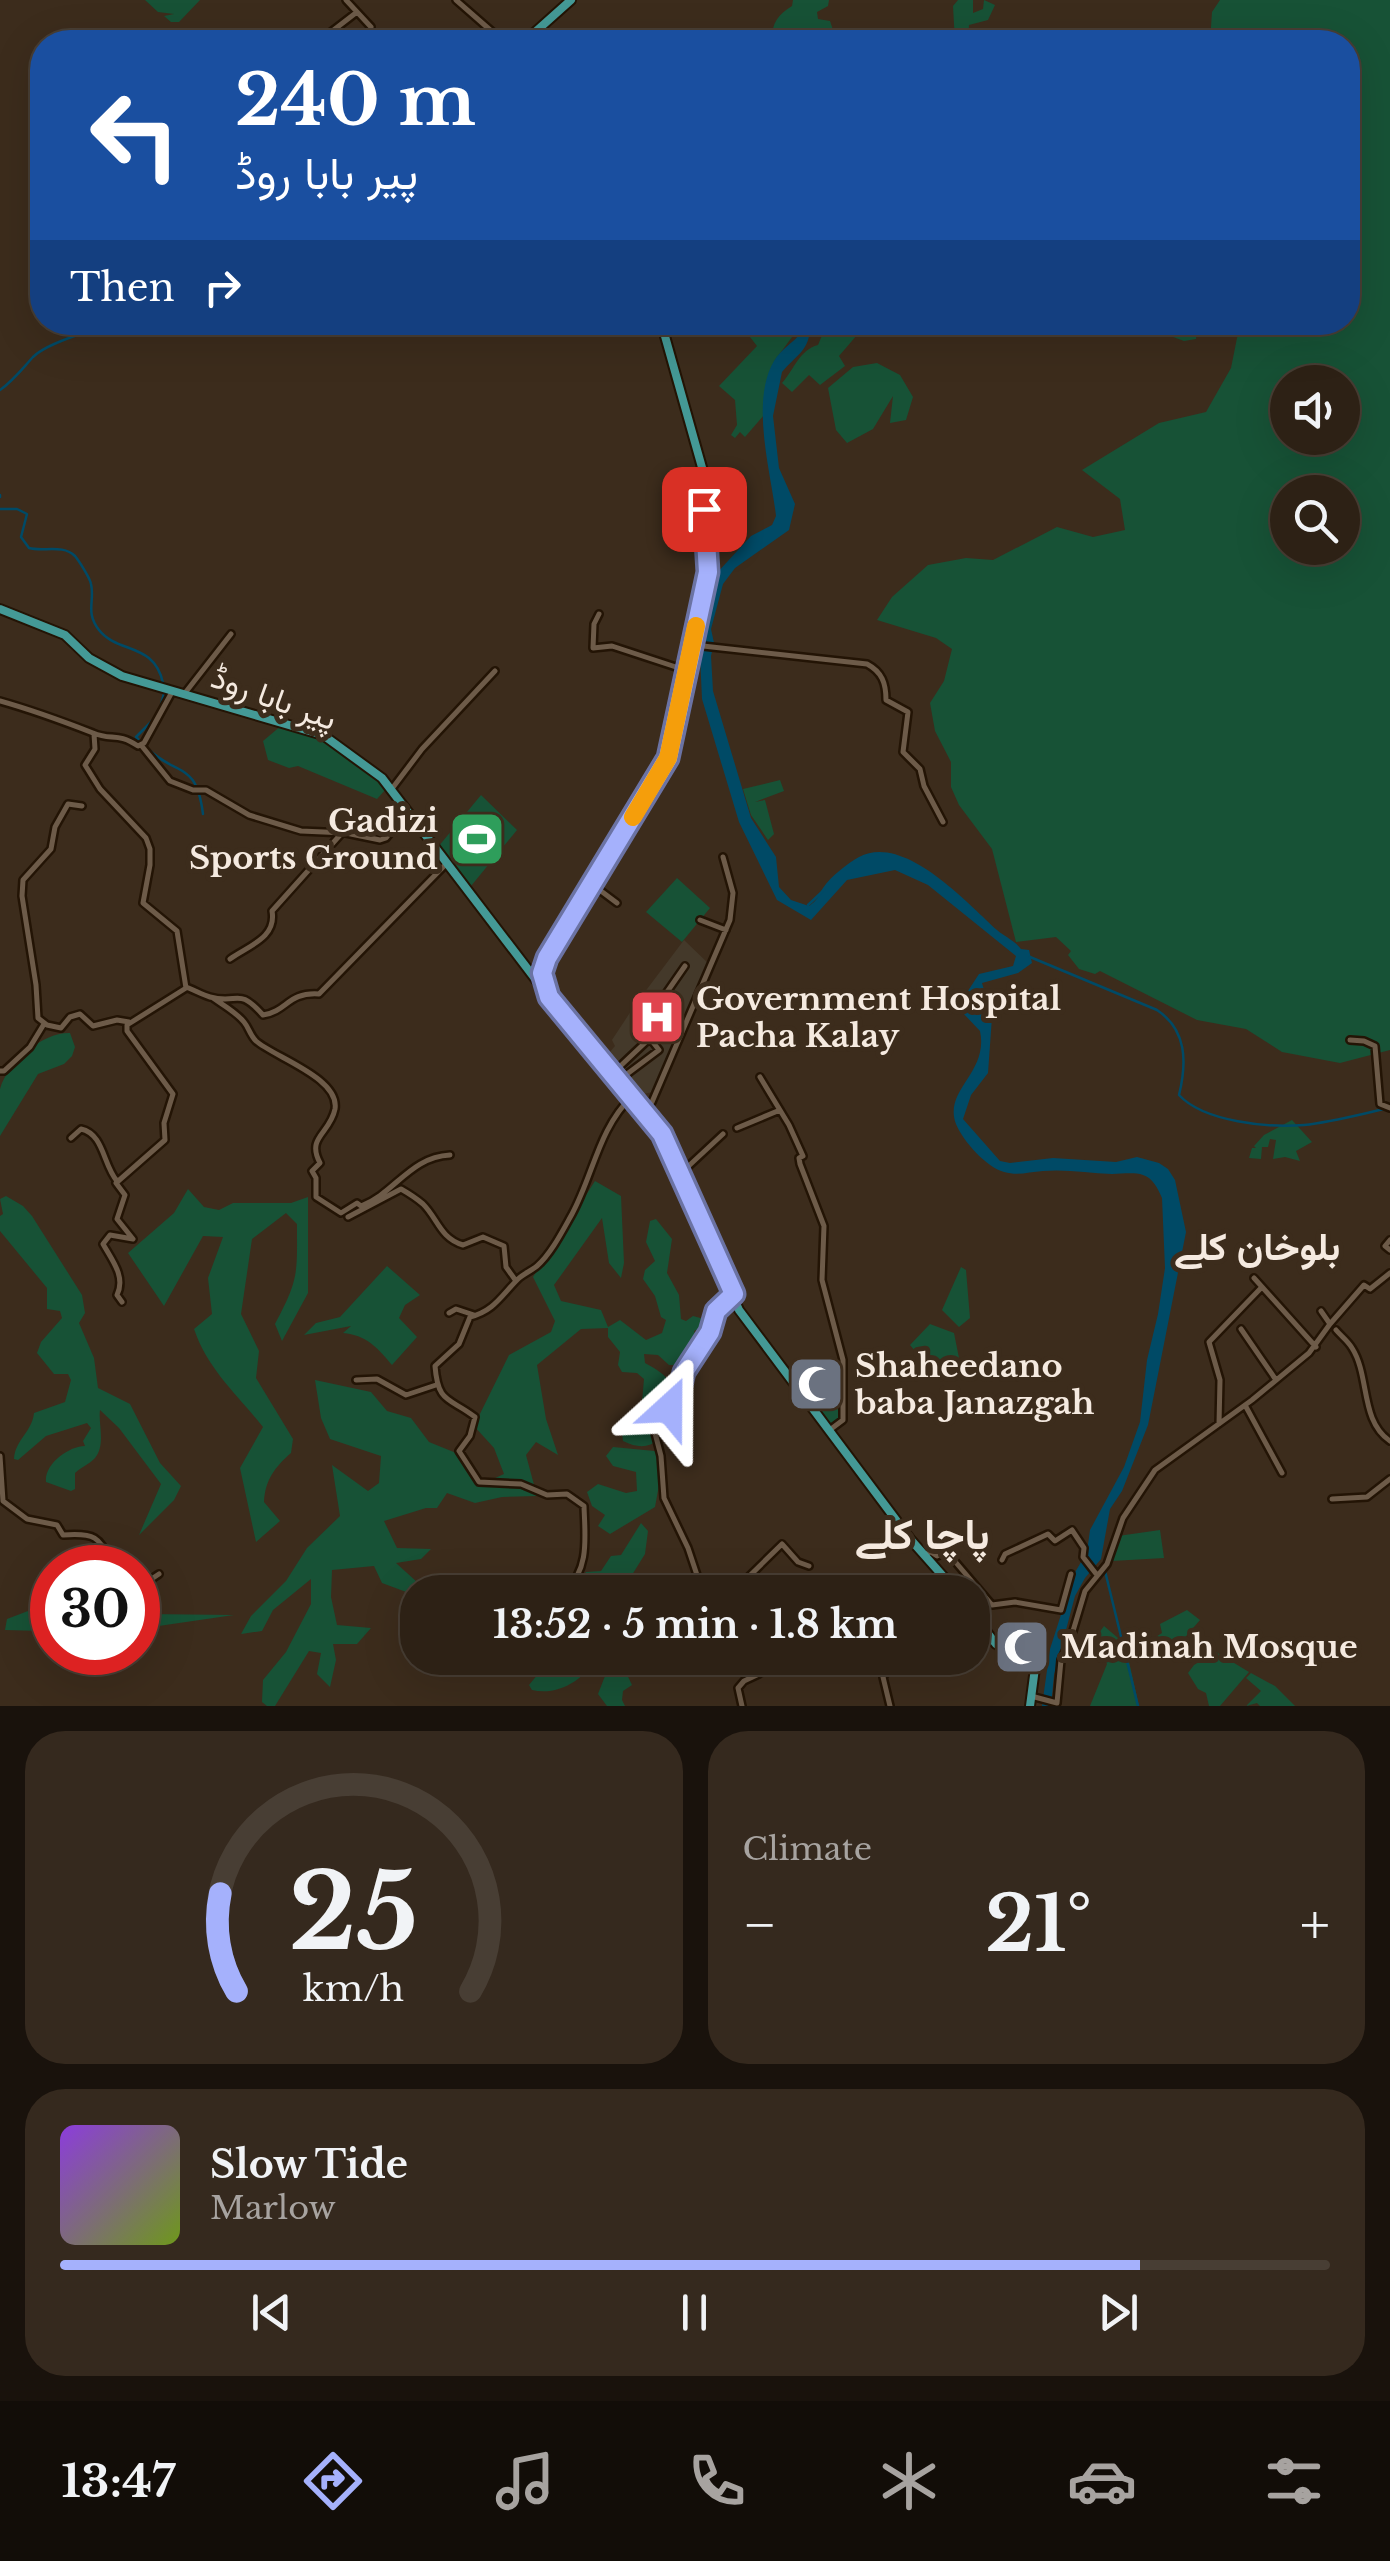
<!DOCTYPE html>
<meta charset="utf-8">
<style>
body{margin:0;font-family:"Libre Baskerville",Vazirmatn,serif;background:#35291e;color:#f1f3f6;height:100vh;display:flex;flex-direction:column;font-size:38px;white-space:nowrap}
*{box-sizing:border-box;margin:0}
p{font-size:32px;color:#a7a3a0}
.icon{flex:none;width:55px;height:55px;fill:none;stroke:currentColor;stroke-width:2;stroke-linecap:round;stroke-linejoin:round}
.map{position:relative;height:1706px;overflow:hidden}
.panel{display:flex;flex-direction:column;gap:25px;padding:25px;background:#19120c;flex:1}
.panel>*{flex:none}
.guide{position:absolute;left:30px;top:30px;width:1330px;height:305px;border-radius:40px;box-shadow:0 10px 40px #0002,0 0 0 2px #483e34;background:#1a4fa0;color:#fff;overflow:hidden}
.tools{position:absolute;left:1270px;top:365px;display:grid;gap:20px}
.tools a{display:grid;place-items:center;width:90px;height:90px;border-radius:50%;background:#2d2115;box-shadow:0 10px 40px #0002,0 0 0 2px #483e34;font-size:50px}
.speed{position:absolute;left:30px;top:1545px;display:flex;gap:20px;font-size:50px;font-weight:700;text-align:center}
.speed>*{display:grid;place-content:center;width:130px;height:130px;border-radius:50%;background:#2d2115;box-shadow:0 10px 40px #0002,0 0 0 2px #483e34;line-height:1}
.speed .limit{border:15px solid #d22;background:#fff;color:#111}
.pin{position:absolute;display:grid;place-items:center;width:85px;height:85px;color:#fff;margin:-42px;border-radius:20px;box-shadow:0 5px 15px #0006}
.me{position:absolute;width:110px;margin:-55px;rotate:24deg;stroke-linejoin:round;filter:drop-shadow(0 0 8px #0008)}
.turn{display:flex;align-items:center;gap:35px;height:210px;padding:0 40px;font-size:45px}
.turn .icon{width:130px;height:130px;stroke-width:2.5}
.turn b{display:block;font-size:70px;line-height:85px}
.then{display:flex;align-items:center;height:95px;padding:0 40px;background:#0003;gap:20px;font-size:38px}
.big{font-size:75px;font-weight:700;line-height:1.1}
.panel .tile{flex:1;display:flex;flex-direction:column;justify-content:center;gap:15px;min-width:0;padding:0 35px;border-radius:40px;background:#35291e}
.panel .dial{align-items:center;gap:0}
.dial svg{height:260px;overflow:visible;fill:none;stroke:#483e34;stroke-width:7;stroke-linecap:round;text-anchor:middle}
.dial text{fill:#f1f3f6;stroke:none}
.song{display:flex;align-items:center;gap:30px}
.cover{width:120px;height:120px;border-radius:15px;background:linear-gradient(135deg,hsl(270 70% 55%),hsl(80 70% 35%))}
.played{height:10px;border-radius:5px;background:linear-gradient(90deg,#a5b1fc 85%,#483e34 85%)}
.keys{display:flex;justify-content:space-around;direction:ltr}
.heat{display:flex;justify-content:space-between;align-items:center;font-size:55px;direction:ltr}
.panel .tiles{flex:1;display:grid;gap:25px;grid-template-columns:1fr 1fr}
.tile:last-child{grid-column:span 2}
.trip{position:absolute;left:400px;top:1575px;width:590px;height:100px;border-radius:40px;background:#2d2115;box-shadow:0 10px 40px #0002,0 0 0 2px #483e34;font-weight:700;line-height:100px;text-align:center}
.tab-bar{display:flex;height:160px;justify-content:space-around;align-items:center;background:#120d08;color:#a7a3a0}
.tab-bar .icon{width:70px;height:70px}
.tab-bar .active{color:#a5b1fc}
.tab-bar b{font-size:45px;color:#f1f3f6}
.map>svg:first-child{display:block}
.medical{fill:#44392a}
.green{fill:#175236;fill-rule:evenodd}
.water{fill:#004a66}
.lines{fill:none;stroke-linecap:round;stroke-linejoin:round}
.stream{stroke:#004a66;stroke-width:2.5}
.minor-casing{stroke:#231405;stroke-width:10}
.major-casing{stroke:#231405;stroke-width:12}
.minor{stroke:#6d5b49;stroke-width:5}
.major{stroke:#449996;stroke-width:8}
.route-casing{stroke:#6b73a4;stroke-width:25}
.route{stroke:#a5b1fc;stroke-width:18}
.slow{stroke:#f59e0b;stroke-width:18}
.labels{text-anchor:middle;stroke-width:10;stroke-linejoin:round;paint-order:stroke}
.street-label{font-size:32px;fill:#f5eae0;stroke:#3c2c1c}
.poi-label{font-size:32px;font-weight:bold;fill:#f5eae0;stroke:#3c2c1c;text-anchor:start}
.quarter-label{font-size:38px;font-weight:bold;fill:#f5eae0;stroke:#3c2c1c}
.district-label{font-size:42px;font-weight:bold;fill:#f5eae0;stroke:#3c2c1c}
</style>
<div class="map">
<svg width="1390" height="1706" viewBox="0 0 1390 1706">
<rect width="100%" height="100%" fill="#3c2c1c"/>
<path class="medical" d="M684 940 711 966 659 1091 632 1096 602 1061 615 1046 612 1040 635 1005Z"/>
<path class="green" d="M145 0H200L179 22H171L164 16 174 14 158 12Z
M793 0H829L828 6 817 12 818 19 830 21 834 33 844 37 845 42H825L820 37 807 35 802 42H772C771 25 777 15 792 6Z
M958 0H973V13L983 9 984 0 995 5 988 20 969 25 968 42H955L953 6Z
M1220 0H1390V1050L1340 1063 1282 1052 1246 1029 1197 1020 1100 971 1095 974 1079 969 1068 955 1071 951 1056 937 1016 942 992 849 959 805 951 787V762L935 731 930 703 944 681 952 649 936 638 877 620 892 597 928 565 966 558 993 560 1057 527 1093 537 1125 530 1120 499 1082 470 1159 423 1206 412 1231 368 1240 323 1348 322V42H1210L1212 12ZM1288 382H1342V438H1288ZM1288 492H1342V548H1288Z
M1173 322 1198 323 1196 339 1184 341 1135 323 1130 335 1123 331 1120 323Z
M763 323H794L798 329 775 360 767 382 764 415 745 437 740 432 735 438 731 435 737 425 735 400 719 386 757 346 750 337Z
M855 324 863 328 839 356 845 366 820 385 809 375 792 392 782 383C794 370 799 350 818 345L823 333Z
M877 363 900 375 913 397 906 420 890 423 893 396 873 429 847 443 836 430 828 388 853 367Z
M282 725C317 734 365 759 386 789L377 799 298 766 289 768 268 760 263 741Z
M780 780 784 791 755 802 765 800 774 834 768 840 751 815 743 789Z
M481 795 517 830 471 886 438 847Z
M677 878 710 908 682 942 646 912Z
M70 1033 75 1047 72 1056 64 1064 38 1074 0 1136C0 1122 0 1103 0 1089 8 1061 43 1032 70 1033Z
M1292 1120 1312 1142 1296 1151 1300 1161 1285 1157 1273 1159 1276 1140 1270 1139 1268 1147H1262L1261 1159 1249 1158 1252 1148H1256L1254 1146 1264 1135Z
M595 1181 621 1196 624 1263 621 1278 609 1263 602 1218 554 1285 561 1301 601 1310 608 1327 620 1320 646 1340 662 1333 666 1320 661 1317 655 1296 643 1279 645 1270 655 1261 646 1242 650 1221 656 1219 672 1239 667 1273 679 1295 681 1319 686 1321 693 1316 704 1319 700 1328 694 1331 699 1344 686 1365H669L658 1355 644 1354 645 1363C678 1380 673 1389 673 1423 659 1443 647 1453 623 1441L622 1433 641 1414 644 1379 637 1373 622 1372 618 1365 620 1352 608 1337V1328L581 1329 537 1365 546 1419 558 1455 536 1442 526 1455 537 1496 502 1497 475 1503 447 1493 437 1508H426L384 1521 397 1548 431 1549 421 1559 396 1563 428 1592H418L417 1596 382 1583 374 1566 332 1570 331 1597 337 1625 371 1628 357 1644H333L336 1660 330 1687 317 1674 321 1653 309 1651 275 1706H267L262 1702 263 1680 286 1652 311 1604V1579L273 1610 262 1631 241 1634 251 1616 286 1581 307 1548 340 1516 332 1465 368 1491 379 1483 381 1456 330 1439 321 1418 315 1380 371 1392 387 1411 411 1418 429 1442 461 1455 484 1483 504 1474 494 1448 474 1426 509 1355 551 1332 555 1321 533 1277Z
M188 1189 204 1207 219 1210 233 1203H291L308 1197V1293L282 1341 275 1324C299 1279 297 1274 297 1224L286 1213 252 1239 241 1314 259 1351 256 1378 293 1439 291 1453C275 1467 265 1480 264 1502L280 1521 256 1542 240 1468 263 1427C237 1394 208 1370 194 1329L212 1314 208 1278 223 1237 203 1236 164 1306 128 1253 174 1213Z
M6 1196 23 1206 32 1216 82 1295 85 1313 79 1323 94 1358 98 1388 130 1404 160 1463 181 1486 174 1500 139 1535 161 1484 119 1428 100 1410C98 1423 106 1445 95 1458 90 1464 81 1467 75 1473V1489L71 1491 46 1482C44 1464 69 1446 85 1446L83 1441 91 1428 87 1423 46 1436 18 1460 14 1459C15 1440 32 1432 34 1413L65 1402 71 1380 68 1374H54L37 1353 41 1342 62 1318 60 1311 47 1309V1288L0 1231V1216L3 1214 0 1199Z
M387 1266 420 1295 405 1305 399 1318 417 1337 392 1365C377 1347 366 1335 343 1333L351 1326 304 1335 316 1323 340 1317Z
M961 1267 966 1270 970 1318 959 1327 942 1310Z
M930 1324 954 1333 959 1358 940 1380 910 1345Z
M824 1383 836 1389 837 1393 843 1392 844 1416 831 1429 807 1398Z
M613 1447 665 1452 655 1507 610 1534 598 1526 605 1515 592 1506 587 1492 598 1484 626 1493 637 1491 636 1472 613 1466 606 1456Z
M641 1523 648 1531 645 1554 627 1583 606 1587 599 1592H570L586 1572 601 1571 611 1556 621 1555Z
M1160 1530 1164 1558 1112 1561 1118 1536Z
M1187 1610 1200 1620 1174 1650H1166L1151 1640 1162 1633 1160 1624Z
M28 1611 38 1622 52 1611V1626L42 1631 5 1630 7 1619Z
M145 1614 234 1615 138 1629V1618Z
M1104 1626 1125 1644 1139 1706H1090L1107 1664 1100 1650 1105 1644 1099 1633Z
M1216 1652 1249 1672 1220 1706H1209L1206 1693 1198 1689 1188 1673 1194 1665Z
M577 1658H595C584 1681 557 1696 532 1690L529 1685 543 1668 562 1665Z
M612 1658H619L632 1685 623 1691 622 1700 625 1706H607L598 1694Z
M1251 1673 1275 1686 1295 1706H1260L1257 1703 1246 1706 1261 1691 1246 1678Z"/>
<path class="water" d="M799 323H810C811 350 797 354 782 372L773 416 779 468 795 504 789 530 735 568 723 584 711 629 714 643 711 656 713 691 751 818 776 857 779 887 791 900 809 906C817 901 818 896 823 888 831 876 847 864 859 857 904 833 966 902 997 930 1005 937 1014 940 1021 949L1029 950 1032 963 1018 973 982 983 992 1017 988 1073 971 1095 963 1119 1000 1161 1010 1163 1053 1158 1116 1162 1137 1157 1159 1163 1168 1169 1175 1180 1186 1232 1148 1425 1122 1491 1110 1509 1101 1559 1085 1578 1075 1596 1054 1675 1051 1706H1042L1050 1649 1074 1574 1087 1552 1090 1530 1124 1467 1140 1422 1147 1360 1158 1314 1165 1268 1162 1198C1158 1189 1153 1178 1143 1175 1134 1172 1122 1174 1112 1174 1089 1173 1066 1169 1043 1171 1029 1172 1018 1176 1004 1172 986 1167 963 1141 956 1124 943 1090 989 1073 980 1031L962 1012 964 997 979 974 1013 966 1016 956 928 885 895 870 847 880 811 920 777 900 739 822 702 699 700 655 695 641 715 575 751 536 772 525 776 516C771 472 750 402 774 361 781 349 793 343 801 333Z"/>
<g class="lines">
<path class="stream" d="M797 322 801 328 799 337
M1137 322 1196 333
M0 390C14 380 22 369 33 357 47 343 102 325 122 325 156 324 170 342 206 322
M0 495V497
M0 509H17L27 514 21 537 29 548C43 552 63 544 75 556 79 561 90 578 91 584 95 601 85 612 99 630 118 654 154 642 163 683
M160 709 164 693
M141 742 136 737 153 720
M147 748C178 778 196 760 203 814
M808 905 824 890
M1030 957 1157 1010C1187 1030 1187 1062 1179 1095 1204 1122 1269 1128 1304 1125 1332 1122 1361 1114 1389 1108
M1105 1571 1138 1706"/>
<g class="minor-casing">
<path id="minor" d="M346 0 371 27
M456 0 504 42
M379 34 388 42
M318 42 357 12
M599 614 594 624 593 648 612 646 685 670
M694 645 867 664C882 672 886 683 886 700L908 712 903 752 920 769 924 786 943 822
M185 693 231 634
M0 701C32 710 62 721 93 733 112 741 117 732 138 746L144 743 172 692
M94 734 95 749 85 765 100 789 146 838 150 849V865L143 903 177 931 186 988 127 1025V1031L173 1094 164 1123 165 1140 116 1183 125 1195 117 1219 133 1239 110 1235 103 1244C112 1260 126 1277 117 1295L122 1302
M141 745 170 781 193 790H206L249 815 301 831 346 833 380 840 386 838 407 812
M391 790 422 749 495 671
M82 806 68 804 55 827 51 849 23 880 22 896 36 985 38 1018 47 1025 61 1028 70 1017 80 1014 93 1026 117 1020 129 1022
M593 885 617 903
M700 920 726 930
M230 959C248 946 277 938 272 911L341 834
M186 987C194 990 203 995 210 997 239 1005 237 986 263 1015 288 1011 287 992 319 994L446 864
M213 998C223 1005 236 1012 244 1022 249 1028 250 1035 256 1041 274 1057 340 1078 335 1109 330 1134 306 1137 320 1163L312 1171 316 1178V1197L341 1213 357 1203 361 1206C395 1193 410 1157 450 1155
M1350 1040 1364 1041 1375 1046 1380 1104 1390 1108
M0 1071H4L30 1047 44 1024
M613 1073 650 1038
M760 1077 789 1125 803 1156 799 1158 800 1164 824 1226 822 1280 843 1360V1420L831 1429
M619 1080 659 1050 642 1028 685 966
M644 1106 652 1102 730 920 733 893 723 857
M737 1128 780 1110
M71 1138 81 1129C104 1134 103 1165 117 1181
M680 1174 723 1134
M348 1217 401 1189C408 1193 416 1198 423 1204 438 1219 440 1238 463 1245L483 1237 504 1246 506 1267 516 1281
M1390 1240 1385 1246 1390 1250
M1254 1278 1316 1347
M449 1313 456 1309 474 1315
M1330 1324 1364 1285 1370 1289 1390 1273
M1241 1329 1276 1380
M1336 1330C1341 1336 1348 1341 1352 1348 1370 1376 1360 1421 1390 1441
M356 1380 377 1379 406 1395 436 1385
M1245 1405 1282 1473
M1219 1424 1220 1380 1209 1342 1261 1288
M0 1456 3 1501 27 1519 57 1525 63 1535C101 1532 99 1540 114 1568
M1332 1499 1367 1497 1390 1479
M925 1554 931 1552 937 1556 947 1552 992 1605 1015 1602 1061 1610 1071 1574
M1002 1560 1005 1554 1048 1534 1055 1541 1072 1530 1084 1548 1083 1557 1097 1575
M138 1583 147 1582 159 1574
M909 1589 929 1586 940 1575
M565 1592C590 1568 585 1538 584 1506L567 1494 547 1495 521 1484 479 1482 459 1451 470 1436 475 1417C449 1397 438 1404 435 1366L459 1344 470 1317C494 1311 501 1296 518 1279 523 1274 531 1271 537 1266 551 1254 563 1230 572 1214 594 1173 598 1130 632 1096
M726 1592 720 1582 706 1585 698 1578 688 1548 664 1498 661 1456 655 1433 666 1411 678 1398 684 1372 710 1332 714 1315 732 1296
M733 1592 782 1544 798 1562 809 1566
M1031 1696 1057 1703 1061 1660 1070 1641 1085 1591 1107 1564 1123 1518 1155 1470 1252 1400 1309 1353 1330 1324 1321 1311
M742 1706 738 1688 744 1681 759 1674 754 1658
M890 1706 883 1677 897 1658"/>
</g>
<g class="major-casing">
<path id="major" d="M524 42 571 0
M0 609 65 635 89 658 122 676 323 735 382 778 546 993 653 1121 739 1310 911 1540 957 1592
M548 992 542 973 547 958 668 758 709 572 703 471 661 322
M972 1613 996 1644 1035 1668 1030 1706"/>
</g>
<use href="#minor" class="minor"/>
<use href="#major" class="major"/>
</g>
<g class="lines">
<g class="route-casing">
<path id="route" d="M669 1408 678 1398 684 1372 710 1332 716 1311 734 1294 662 1134 549 997 542 973 547 958 668 758 708 572 704 509"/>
</g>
<use href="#route" class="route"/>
<path class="slow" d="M633 817 668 758 696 626"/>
</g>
<defs>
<g id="stadium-square" transform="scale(2.875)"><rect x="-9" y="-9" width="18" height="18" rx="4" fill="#2e9e5b" stroke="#3c2c1c"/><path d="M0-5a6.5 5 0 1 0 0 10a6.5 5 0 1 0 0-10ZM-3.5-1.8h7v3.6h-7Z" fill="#fff"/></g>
<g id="hospital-square" transform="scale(2.875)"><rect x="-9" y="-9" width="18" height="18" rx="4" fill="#e0444e" stroke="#3c2c1c"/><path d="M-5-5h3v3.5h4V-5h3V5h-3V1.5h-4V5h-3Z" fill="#fff"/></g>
<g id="mosque-square" transform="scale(2.875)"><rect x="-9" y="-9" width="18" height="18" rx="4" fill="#6b7280" stroke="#3c2c1c"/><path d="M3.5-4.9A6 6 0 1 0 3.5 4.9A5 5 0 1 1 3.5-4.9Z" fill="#fff"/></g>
</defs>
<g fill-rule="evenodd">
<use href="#stadium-square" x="477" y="839"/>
<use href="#hospital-square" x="657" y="1017"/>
<use href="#mosque-square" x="816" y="1384"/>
<use href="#mosque-square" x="1022" y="1647"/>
</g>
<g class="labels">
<g class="street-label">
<text transform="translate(274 698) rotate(20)" y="11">پیر بابا روڈ</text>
</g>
<g class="poi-label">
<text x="438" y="832" text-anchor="end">Gadizi<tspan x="438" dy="37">Sports Ground</tspan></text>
<text x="696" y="1010">Government Hospital<tspan x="696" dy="37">Pacha Kalay</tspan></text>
<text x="855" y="1377">Shaheedano<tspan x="855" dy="37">baba Janazgah</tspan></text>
<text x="1061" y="1658">Madinah Mosque</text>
</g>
<g class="quarter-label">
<text x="1257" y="1260">بلوخان كلے</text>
</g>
<g class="district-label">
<text x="922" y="1549">پاچا کلے</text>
</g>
</g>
</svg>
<div class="tools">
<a><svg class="icon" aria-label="sound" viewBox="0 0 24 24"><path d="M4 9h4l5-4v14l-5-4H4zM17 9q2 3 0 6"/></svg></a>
<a><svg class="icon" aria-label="search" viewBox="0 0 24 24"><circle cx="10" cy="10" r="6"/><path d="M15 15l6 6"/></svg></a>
</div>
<div class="speed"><div class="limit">30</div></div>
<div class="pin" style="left:704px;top:509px;background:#d93025"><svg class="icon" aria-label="arrive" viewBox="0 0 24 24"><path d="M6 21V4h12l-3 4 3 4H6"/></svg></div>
<svg class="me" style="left:669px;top:1408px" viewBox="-20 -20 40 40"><path d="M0-17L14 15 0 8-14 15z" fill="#a5b1fc" stroke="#fff" stroke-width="4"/></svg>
<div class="trip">13:52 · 5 min · 1.8 km</div>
<div class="guide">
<div class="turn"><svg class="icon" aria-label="left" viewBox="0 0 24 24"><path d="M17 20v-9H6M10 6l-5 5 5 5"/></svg><div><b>240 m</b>پیر بابا روڈ</div></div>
<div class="then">Then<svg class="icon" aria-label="right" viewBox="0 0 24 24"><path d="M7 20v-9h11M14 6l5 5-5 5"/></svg></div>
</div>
</div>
<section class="panel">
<div class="tiles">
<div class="tile dial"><svg viewBox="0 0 100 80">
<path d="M14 69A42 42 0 1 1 86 69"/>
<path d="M14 69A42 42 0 0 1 9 39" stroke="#a5b1fc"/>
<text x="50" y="56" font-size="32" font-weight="700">25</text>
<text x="50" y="72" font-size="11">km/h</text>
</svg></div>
<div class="tile"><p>Climate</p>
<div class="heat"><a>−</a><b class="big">21°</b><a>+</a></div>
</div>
<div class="tile">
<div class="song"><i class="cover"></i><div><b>Slow Tide</b><p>Marlow</p></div></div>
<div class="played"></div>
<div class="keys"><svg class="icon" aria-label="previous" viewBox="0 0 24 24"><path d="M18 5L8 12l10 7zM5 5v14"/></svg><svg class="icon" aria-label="pause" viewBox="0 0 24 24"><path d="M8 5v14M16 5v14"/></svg><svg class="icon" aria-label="next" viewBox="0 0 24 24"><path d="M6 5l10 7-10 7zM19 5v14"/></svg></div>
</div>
</div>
</section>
<nav class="tab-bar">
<b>13:47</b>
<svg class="icon active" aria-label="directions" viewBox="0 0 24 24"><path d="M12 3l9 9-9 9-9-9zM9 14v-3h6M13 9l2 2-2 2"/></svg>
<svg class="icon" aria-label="music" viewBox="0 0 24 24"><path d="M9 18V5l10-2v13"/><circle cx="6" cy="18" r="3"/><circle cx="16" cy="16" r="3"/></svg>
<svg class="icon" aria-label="phone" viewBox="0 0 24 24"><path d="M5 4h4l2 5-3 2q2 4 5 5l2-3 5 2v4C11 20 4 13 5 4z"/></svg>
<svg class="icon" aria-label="climate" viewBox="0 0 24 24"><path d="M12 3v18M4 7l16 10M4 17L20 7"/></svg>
<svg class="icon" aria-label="car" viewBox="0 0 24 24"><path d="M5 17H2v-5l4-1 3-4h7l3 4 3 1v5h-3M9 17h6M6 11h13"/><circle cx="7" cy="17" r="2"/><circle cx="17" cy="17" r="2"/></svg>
<svg class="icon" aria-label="filters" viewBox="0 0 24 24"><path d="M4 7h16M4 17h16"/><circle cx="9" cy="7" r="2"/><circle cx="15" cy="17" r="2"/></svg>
</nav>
